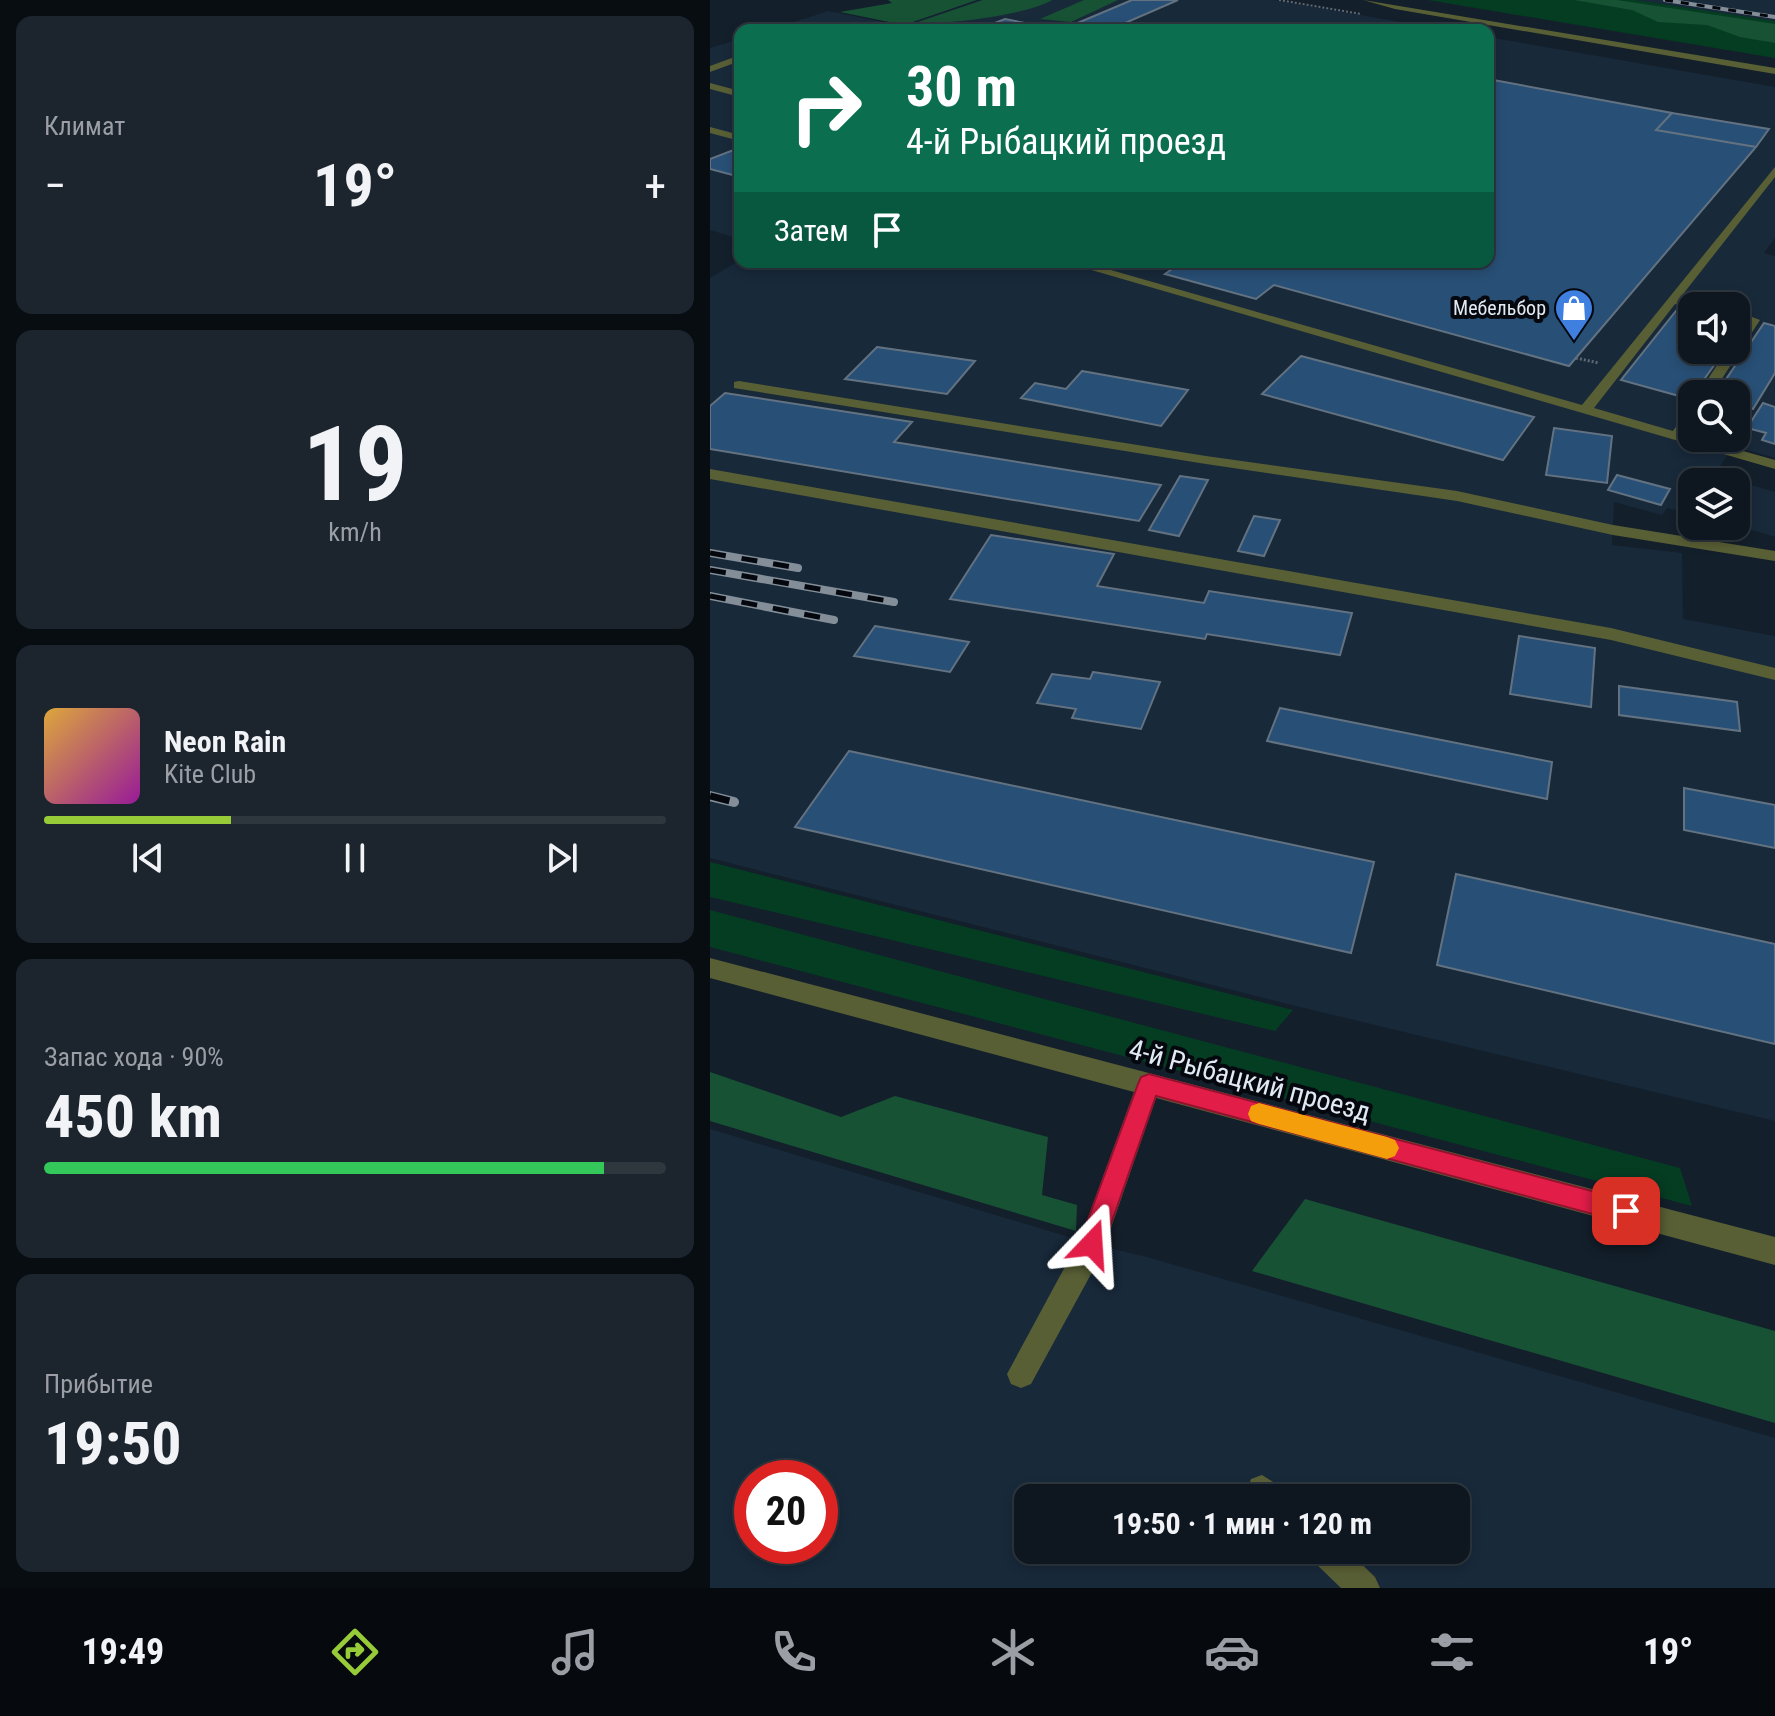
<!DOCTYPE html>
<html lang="ru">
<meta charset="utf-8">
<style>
body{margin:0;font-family:"Roboto Condensed",sans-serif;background:#1c242d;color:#f1f3f6;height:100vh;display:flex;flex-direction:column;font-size:30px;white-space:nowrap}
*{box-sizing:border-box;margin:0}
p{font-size:26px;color:#9b9fa5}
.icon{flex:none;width:44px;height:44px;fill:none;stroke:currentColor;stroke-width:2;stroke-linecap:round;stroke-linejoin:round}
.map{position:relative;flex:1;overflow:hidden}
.drawer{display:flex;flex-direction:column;gap:16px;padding:16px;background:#080d12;width:710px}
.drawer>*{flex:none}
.hud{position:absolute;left:24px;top:24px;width:760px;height:244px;border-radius:16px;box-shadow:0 4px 12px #0003,0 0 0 2px #2e363e;background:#0b6e4f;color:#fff;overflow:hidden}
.controls{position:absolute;left:968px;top:292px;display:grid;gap:16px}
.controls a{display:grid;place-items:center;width:72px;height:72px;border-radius:16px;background:#0e1720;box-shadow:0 4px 12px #0003,0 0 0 2px #2e363e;font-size:40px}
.speed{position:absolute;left:24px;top:1460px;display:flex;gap:16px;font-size:40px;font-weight:700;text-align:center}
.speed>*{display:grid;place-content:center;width:104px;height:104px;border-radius:50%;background:#0e1720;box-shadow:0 4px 12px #0003,0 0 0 2px #2e363e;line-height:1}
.speed .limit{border:12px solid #d22;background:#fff;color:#111}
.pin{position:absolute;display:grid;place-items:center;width:68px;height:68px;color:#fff;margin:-34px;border-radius:16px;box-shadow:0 4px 12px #0006}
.me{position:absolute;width:88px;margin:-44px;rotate:20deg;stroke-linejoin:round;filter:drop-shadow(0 0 6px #0008)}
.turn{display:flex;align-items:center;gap:28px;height:168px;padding:0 40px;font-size:36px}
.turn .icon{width:104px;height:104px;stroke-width:2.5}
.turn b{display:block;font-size:56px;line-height:68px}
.then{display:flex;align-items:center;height:76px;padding:0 40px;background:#0003;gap:16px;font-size:30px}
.big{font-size:60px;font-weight:700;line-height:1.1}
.drawer .tile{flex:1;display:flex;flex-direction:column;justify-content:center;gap:12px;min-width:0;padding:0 28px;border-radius:16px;background:#1c242d}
.drawer .dial{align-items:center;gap:0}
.dial b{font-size:104px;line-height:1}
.song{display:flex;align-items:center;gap:24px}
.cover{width:96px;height:96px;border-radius:12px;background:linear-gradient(135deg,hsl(40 70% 55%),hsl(300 70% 35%))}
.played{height:8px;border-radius:4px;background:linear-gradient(90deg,#97cc38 30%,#2e363e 30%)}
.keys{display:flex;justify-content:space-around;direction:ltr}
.heat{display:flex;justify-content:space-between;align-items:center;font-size:44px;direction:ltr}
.charge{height:12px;border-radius:6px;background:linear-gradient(90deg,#34c759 90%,#2e363e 0)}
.trip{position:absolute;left:304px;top:1484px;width:456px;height:80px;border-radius:16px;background:#0e1720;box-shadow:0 4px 12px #0003,0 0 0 2px #2e363e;font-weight:700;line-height:80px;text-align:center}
.tabs{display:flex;height:128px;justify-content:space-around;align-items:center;background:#06090d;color:#9b9fa5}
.tabs .icon{width:56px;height:56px}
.tabs .active{color:#97cc38}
.tabs b{font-size:36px;color:#f1f3f6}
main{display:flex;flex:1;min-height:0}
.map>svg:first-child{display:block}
.built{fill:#18293a;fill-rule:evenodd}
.green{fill:#053d23}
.forest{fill:#185234}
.building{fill:#284f75;stroke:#637281;stroke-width:2}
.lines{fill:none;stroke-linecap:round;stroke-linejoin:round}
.path-far1{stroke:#5f6974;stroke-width:2;stroke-dasharray:2 2;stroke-linecap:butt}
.path{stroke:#5f6974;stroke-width:3;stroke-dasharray:2 2;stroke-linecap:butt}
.minor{fill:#595f35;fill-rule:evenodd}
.rail-far2-casing{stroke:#848e98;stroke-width:4}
.rail-far1-casing{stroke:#848e98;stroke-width:8}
.rail-casing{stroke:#848e98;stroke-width:10}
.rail-far2{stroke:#04080e;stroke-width:3;stroke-dasharray:8;stroke-linecap:butt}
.rail-far1{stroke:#04080e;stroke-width:5;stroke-dasharray:16;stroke-linecap:butt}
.rail{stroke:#04080e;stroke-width:7;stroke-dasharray:20;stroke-linecap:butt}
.route{fill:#e11d48;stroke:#92132f;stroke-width:2}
.slow{fill:#f59e0b}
.labels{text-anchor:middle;stroke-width:8;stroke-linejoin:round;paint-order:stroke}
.far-poi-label{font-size:20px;fill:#e1e9f2;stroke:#04080e;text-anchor:end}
.near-street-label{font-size:28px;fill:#e1e9f2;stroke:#04080e}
</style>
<main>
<section class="drawer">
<div class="tile"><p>Климат</p>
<div class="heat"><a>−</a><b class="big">19°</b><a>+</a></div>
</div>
<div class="tile dial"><b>19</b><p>km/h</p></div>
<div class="tile">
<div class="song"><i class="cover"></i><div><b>Neon Rain</b><p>Kite Club</p></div></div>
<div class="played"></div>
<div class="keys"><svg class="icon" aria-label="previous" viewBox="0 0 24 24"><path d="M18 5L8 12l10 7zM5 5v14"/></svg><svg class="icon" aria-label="pause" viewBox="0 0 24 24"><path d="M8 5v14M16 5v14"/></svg><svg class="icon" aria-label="next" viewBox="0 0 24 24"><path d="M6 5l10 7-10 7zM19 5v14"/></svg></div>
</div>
<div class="tile"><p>Запас хода · 90%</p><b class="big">450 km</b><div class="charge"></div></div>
<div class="tile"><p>Прибытие</p><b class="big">19:50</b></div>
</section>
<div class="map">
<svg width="1065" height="1588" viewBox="0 0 1065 1588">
<rect width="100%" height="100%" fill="#131f2b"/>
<path class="built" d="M270 0H563L737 30H59L118 11 194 26Z
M926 0H1065V21Z
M778 37 1065 87V238L1054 253 1065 256V458L1023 446 1005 474 1065 492V537L1026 525V482H982V514L957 508 952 515 904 502 902 545 972 553 973 619 1065 636V1121L590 1007 0 858V278L30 260V262H778ZM982 306H1026V350H982ZM982 394H1026V438H982Z
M30 39V239L0 230V48Z
M0 1129 382 1244 437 1257 1065 1438V1588H0ZM42 1478H110V1546H42ZM318 1498H746V1550H318Z"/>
<path class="green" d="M718 0H926L1065 21V58Z
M0 862 583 1010 565 1031 0 897Z
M0 910 970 1168 982 1206 0 947Z"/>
<path class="forest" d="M178 0H267L194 25 130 12 182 3Z
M273 0H342C320 14 234 26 208 22Z
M374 0H408L361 22 330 19Z
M864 0H907L1065 24V43L1030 37 997 25 948 22 922 10Z
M0 1072 131 1117 185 1096 338 1137 332 1195 367 1205 366 1231 0 1121Z
M595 1199 1065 1331V1423L542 1271Z"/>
<path class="building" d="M422 0H468L399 30H351Z
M295 19 350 30 272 28Z
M778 79 962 113 946 130 1046 147 859 366 564 285 546 299 455 274 472 262H778Z
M962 113 1059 129 1046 147 946 130Z
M26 149 30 150V177L0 169V159Z
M969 307 982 310V350H1015L980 399 911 380Z
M1054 323 1065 326V373L1043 409 1026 404V394H1006Z
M167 347 265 361 237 394 135 379Z
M591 356 824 417 793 460 552 394Z
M372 371 478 390 451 426 311 398 325 383 356 389Z
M15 393 202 422 184 442 451 485 429 521 0 449V406Z
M1053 403 1065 407V444L1052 440 1056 433 1037 428Z
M844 428 902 436 897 483 836 475Z
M907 475 960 489 951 505 898 490Z
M470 476 498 480 469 536 439 530Z
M544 516 570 520 554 556 528 551Z
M281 535 404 554 387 586 494 603 499 591 642 613 630 655 497 634 495 639 240 599Z
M165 626 259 642 240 672 144 656Z
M809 636 885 648 881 707 800 694Z
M383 672 450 682 431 729 362 718 366 709 327 703 342 674 380 679Z
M909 686 1027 702 1030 731 909 715Z
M570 708 842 762 837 799 557 741Z
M139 751 664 862 641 953 85 827Z
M974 788 1065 805V848L974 830Z
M746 874 1065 944V1044L727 965Z"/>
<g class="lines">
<path class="path-far1" d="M569 0 651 14"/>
<path class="path" d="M866 358 889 363"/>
<path class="minor" d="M653 0 1065 68V74L685 9Z
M30 55V61L0 72V66Z
M0 83 30 91V97L0 89Z
M0 127 30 135V141L0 133Z
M1065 167V177L970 298 993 306H982V309L965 304 884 408 963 431 977 410 982 409V424L976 435 1065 460V469L354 262H373L872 405Z
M1026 311 1050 320 1002 394H988L1017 350H1026V337L1036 322 1026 319Z
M29 381 496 456 747 491 903 525 1065 551V561L903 535 747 501 496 464 24 388V382Z
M0 469 901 628 1065 668V680L901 640 0 479Z
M0 958 1065 1237V1265L446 1098 392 1254 321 1384 311 1388 301 1384 297 1374 371 1237 424 1092 0 978Z
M552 1475 571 1487 575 1498H540L537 1490 541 1479Z
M598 1550H637L665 1577 670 1588H631L603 1561Z"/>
<g class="rail-far2-casing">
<path id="rail-far2" d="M955 0 1065 17"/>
</g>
<g class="rail-far1-casing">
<path id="rail-far1" d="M0 553 88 568
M0 570 184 602
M0 596 124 620"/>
</g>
<g class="rail-casing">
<path id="rail" d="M0 796 24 802"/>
</g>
<use href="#rail-far2" class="rail-far2"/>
<use href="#rail-far1" class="rail-far1"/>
<use href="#rail" class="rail"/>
</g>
<path class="route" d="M439 1074 916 1200 925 1203 928 1211 925 1220 916 1223 446 1096 394 1244 390 1253 382 1257 373 1253 369 1244 428 1084 431 1077Z"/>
<path class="slow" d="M549 1103 677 1137 685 1140 689 1148 685 1156 677 1159 549 1124 541 1121 538 1114 541 1106Z"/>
<defs>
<g id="shop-pin" transform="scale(2)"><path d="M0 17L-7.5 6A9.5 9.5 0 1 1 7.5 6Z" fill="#3f7fe0" stroke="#04080e"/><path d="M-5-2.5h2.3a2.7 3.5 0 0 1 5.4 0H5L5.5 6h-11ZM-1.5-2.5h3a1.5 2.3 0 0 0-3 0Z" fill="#fff"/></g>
</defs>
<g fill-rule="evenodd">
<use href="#shop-pin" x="864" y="308"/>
</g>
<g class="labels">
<g class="far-poi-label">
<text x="836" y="315">Мебельбор</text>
</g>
<g class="near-street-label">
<text transform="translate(540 1080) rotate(15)" y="10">4-й Рыбацкий проезд</text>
</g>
</g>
</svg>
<div class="controls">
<a><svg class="icon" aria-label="sound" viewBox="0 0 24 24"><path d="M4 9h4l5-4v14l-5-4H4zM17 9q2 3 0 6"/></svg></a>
<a><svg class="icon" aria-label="search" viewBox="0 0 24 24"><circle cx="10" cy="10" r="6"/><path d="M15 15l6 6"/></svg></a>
<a><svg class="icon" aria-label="layers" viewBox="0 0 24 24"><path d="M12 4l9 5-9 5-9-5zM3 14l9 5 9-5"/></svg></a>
</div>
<div class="speed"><div class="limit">20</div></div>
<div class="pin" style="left:916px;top:1211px;background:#d93025"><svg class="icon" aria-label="arrive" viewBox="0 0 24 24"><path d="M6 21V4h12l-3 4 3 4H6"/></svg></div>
<svg class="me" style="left:382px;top:1244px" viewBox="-20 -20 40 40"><path d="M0-17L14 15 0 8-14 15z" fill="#e11d48" stroke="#fff" stroke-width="4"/></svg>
<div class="trip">19:50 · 1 мин · 120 m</div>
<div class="hud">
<div class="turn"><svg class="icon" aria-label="right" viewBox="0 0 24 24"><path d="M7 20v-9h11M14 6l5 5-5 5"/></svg><div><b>30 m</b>4-й Рыбацкий проезд</div></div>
<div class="then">Затем<svg class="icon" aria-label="arrive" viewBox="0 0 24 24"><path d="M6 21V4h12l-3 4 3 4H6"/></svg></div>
</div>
</div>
</main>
<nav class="tabs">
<b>19:49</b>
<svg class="icon active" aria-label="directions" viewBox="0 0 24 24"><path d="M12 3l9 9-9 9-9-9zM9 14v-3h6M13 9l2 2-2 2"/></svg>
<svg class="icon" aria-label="music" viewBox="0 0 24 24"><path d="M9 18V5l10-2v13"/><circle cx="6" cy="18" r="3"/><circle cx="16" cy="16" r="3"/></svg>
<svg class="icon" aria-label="phone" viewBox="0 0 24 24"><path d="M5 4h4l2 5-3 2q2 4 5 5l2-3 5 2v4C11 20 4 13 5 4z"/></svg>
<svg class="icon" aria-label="climate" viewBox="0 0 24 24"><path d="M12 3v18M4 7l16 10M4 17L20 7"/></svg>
<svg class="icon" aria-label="car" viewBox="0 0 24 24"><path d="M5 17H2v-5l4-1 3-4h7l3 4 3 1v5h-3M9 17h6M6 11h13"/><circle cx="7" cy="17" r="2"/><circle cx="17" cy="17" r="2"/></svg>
<svg class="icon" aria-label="filters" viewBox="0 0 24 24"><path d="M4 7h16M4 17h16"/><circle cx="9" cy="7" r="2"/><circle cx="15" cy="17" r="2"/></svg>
<b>19°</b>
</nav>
